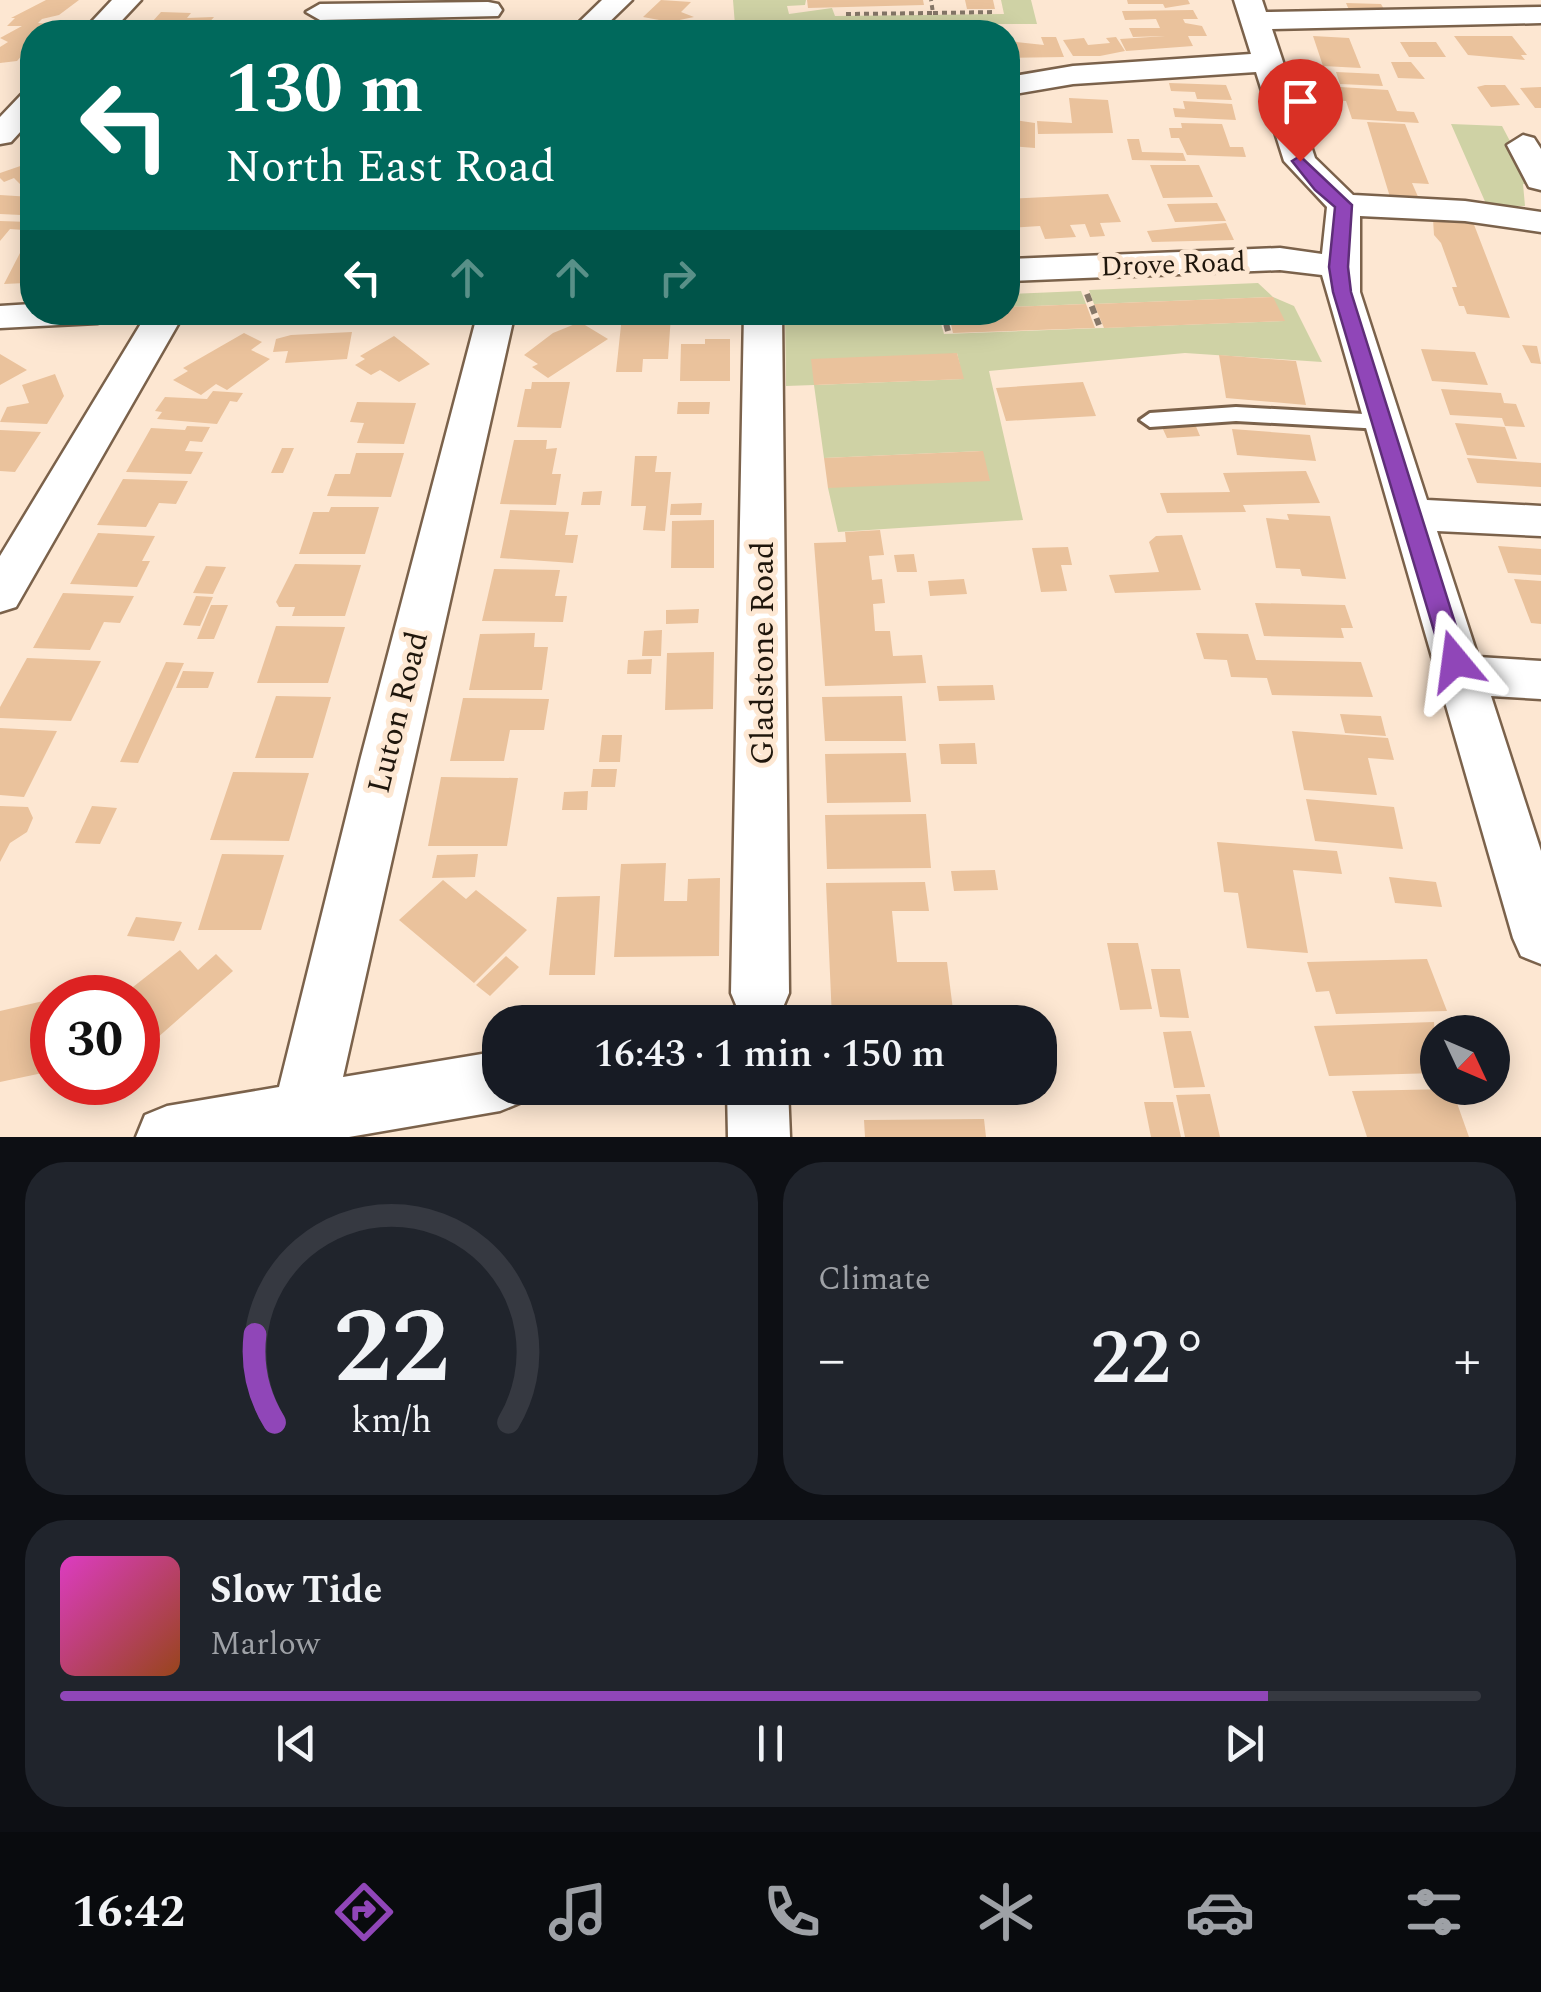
<!DOCTYPE html>
<meta charset="utf-8">
<style>
body{margin:0;font-family:Spectral,serif;background:#20242c;color:#f1f3f6;height:100vh;display:flex;flex-direction:column;font-size:38px;white-space:nowrap}
*{box-sizing:border-box;margin:0}
p{font-size:32px;color:#9ea1a6}
.icon{flex:none;width:55px;height:55px;fill:none;stroke:currentColor;stroke-width:2;stroke-linecap:round;stroke-linejoin:round}
.map{position:relative;height:1137px;overflow:hidden}
.sheet{display:flex;flex-direction:column;gap:25px;padding:25px;background:#0d0f14;flex:1}
.sheet>*{flex:none}
.banner{position:absolute;left:20px;top:20px;width:1000px;height:305px;border-radius:40px;box-shadow:0 5px 25px #0003;background:#00695c;color:#fff;overflow:hidden}
.needle{width:65px;rotate:134deg}
.controls{position:absolute;left:1420px;top:1015px;display:grid;gap:20px}
.controls a{display:grid;place-items:center;width:90px;height:90px;border-radius:50%;background:#171b24;box-shadow:0 5px 25px #0003;font-size:50px}
.speed{position:absolute;left:30px;top:975px;display:flex;gap:20px;font-size:50px;font-weight:700;text-align:center}
.speed>*{display:grid;place-content:center;width:130px;height:130px;border-radius:50%;background:#171b24;box-shadow:0 5px 25px #0003;line-height:1}
.speed .limit{border:15px solid #d22;background:#fff;color:#111}
.pin{position:absolute;display:grid;place-items:center;width:85px;height:85px;color:#fff;margin:-102px -42px;border-radius:50% 50% 50% 0;rotate:-45deg;box-shadow:0 0 10px #0007}
.pin .icon{rotate:45deg}
.me{position:absolute;width:110px;margin:-55px;rotate:344deg;stroke-linejoin:round;filter:drop-shadow(0 0 8px #0008)}
.turn{display:flex;align-items:center;gap:35px;height:210px;padding:0 40px;font-size:45px}
.turn .icon{width:130px;height:130px;stroke-width:2.5}
.turn b{display:block;font-size:70px;line-height:85px}
.lanes{display:flex;align-items:center;height:95px;padding:0 40px;background:#0003;justify-content:center;gap:50px;direction:ltr}
.lanes .off{opacity:.35}
.big{font-size:75px;font-weight:600;line-height:1.1}
.sheet .widget{flex:1;display:flex;flex-direction:column;justify-content:center;gap:15px;min-width:0;padding:0 35px;border-radius:40px;background:#20242c}
.sheet .dial{align-items:center;gap:0}
.dial svg{height:260px;overflow:visible;fill:none;stroke:#363941;stroke-width:7;stroke-linecap:round;text-anchor:middle}
.dial text{fill:#f1f3f6;stroke:none}
.song{display:flex;align-items:center;gap:30px}
.cover{width:120px;height:120px;border-radius:15px;background:linear-gradient(135deg,hsl(310 70% 55%),hsl(20 70% 35%))}
.played{height:10px;border-radius:5px;background:linear-gradient(90deg,#9046b8 85%,#363941 85%)}
.keys{display:flex;justify-content:space-around;direction:ltr}
.heat{display:flex;justify-content:space-between;align-items:center;font-size:55px;direction:ltr}
.sheet .tiles{flex:1;display:grid;gap:25px;grid-template-columns:1fr 1fr}
.widget:last-child{grid-column:span 2}
.trip{position:absolute;left:482px;top:1005px;width:575px;height:100px;border-radius:40px;background:#171b24;box-shadow:0 5px 25px #0003;font-weight:600;line-height:100px;text-align:center}
.tabs{display:flex;height:160px;justify-content:space-around;align-items:center;background:#090b0e;color:#9ea1a6}
.tabs .icon{width:70px;height:70px}
.tabs .on{color:#9046b8}
.tabs b{font-size:45px;color:#f1f3f6}
.map>svg:first-child{display:block}
.green{fill:#cfd2a5;fill-rule:evenodd}
.building{fill:#eac29c}
.lines{fill:none;stroke-linecap:round;stroke-linejoin:round}
.lane-casing{stroke:#7b624b;stroke-width:6}
.street-casing{stroke:#7b624b;stroke-width:5}
.path-far1{stroke:#867768;stroke-width:4;stroke-dasharray:5 4;stroke-linecap:butt}
.path{stroke:#867768;stroke-width:6;stroke-dasharray:8 5;stroke-linecap:butt}
.lane{fill:#fff;fill-rule:evenodd}
.street{fill:#fff;fill-rule:evenodd}
.route{fill:#9046b8;stroke:#5e2e78;stroke-width:2.5}
.labels{text-anchor:middle;stroke-width:10;stroke-linejoin:round;paint-order:stroke}
.far-street-label{font-size:28px;fill:#1f160c;stroke:#fde7d2}
.street-label{font-size:32px;fill:#1f160c;stroke:#fde7d2}
</style>
<div class="map">
<svg width="1541" height="1137" viewBox="0 0 1541 1137">
<rect width="100%" height="100%" fill="#fde7d2"/>
<path class="green" d="M733 0H806L805 5 787 6 789 14 832 8 835 16 1004 14 1001 0H1031L1037 24 735 25Z
M1451 124 1502 126 1532 183 1523 184 1525 206H1487Z
M1258 283 1273 297 1294 306 1322 362 1185 353 989 371 1023 520 838 532 828 488 982 451 824 458 814 385 786 386 785 312 938 313 944 334 1284 321 1272 297 1094 304 1089 290ZM957 353 963 379 815 385Z
M1081 291 1086 304 1008 307V294Z"/>
<path class="building" d="M46 0H79L59 15 42 19 38 23 53 24 45 32H32V44L17 61 0 63V47L8 42 0 38 22 26H7L15 18H11Z
M661 0 691 2 681 12 694 17 670 22 643 17Z
M807 0H923L924 5 808 8Z
M965 0H993L995 9H967Z
M1127 0H1188L1190 4 1165 8 1163 4H1128Z
M1346 3 1381 4 1385 11 1349 10Z
M1193 10 1198 19H1183L1185 23 1202 26 1207 36H1188L1193 46 1126 51 1120 39 1165 36 1133 37 1129 28H1160L1156 19 1125 20 1122 11Z
M161 12 191 13 187 18 214 17 202 31 143 32Z
M500 20 520 21 515 32H494Z
M638 22 665 28 660 32H627Z
M428 24H481L478 32H308L311 26Z
M1313 36 1349 38 1361 68 1323 66Z
M1454 36H1512L1527 55H1521L1525 60 1468 55Z
M1041 37H1056L1064 57 1008 58V41L1044 45Z
M1116 37 1125 51 1100 56H1073L1063 40 1084 38 1088 45 1110 43 1106 38Z
M1400 42H1436L1446 57H1409Z
M1391 62H1411L1425 79 1398 78Z
M1336 72 1379 74 1383 86 1340 84Z
M1169 83 1226 85 1232 100 1197 99 1195 92 1171 91Z
M1485 85H1505L1520 105 1491 107 1477 87Z
M1324 86 1388 90 1397 111 1414 112 1419 123 1352 119 1346 101 1328 100Z
M1541 87V108H1535L1520 88Z
M1069 98 1108 100 1113 133 1038 134 1037 121 1072 123Z
M1183 101 1232 104 1236 120 1175 117 1173 108 1185 109Z
M1008 119 1035 123V148L1008 146Z
M1367 122 1405 124 1429 184 1412 183 1419 199 1390 197Z
M1181 123 1222 124 1230 147H1243L1246 157 1187 155 1179 138H1171L1169 128H1182Z
M1127 139H1139L1142 152 1183 153 1186 161 1132 160Z
M32 162V187L26 190 14 178 4 182 0 178V173Z
M1150 165H1199L1213 197 1163 198Z
M1108 194 1121 222 1100 223 1105 236 1090 237 1085 224 1070 225 1076 237 1045 239 1040 226 1008 228V199Z
M0 195 32 197 26 204 31 205 21 215 0 214Z
M1217 203 1226 221 1175 222 1167 204Z
M1433 219 1473 222 1510 318 1467 314 1464 306H1459L1452 287H1457L1441 243 1434 235Z
M0 221 30 222 24 230 10 229 0 241Z
M1226 223 1234 240 1152 242 1147 231Z
M32 252V270L26 283 4 284 20 253Z
M1273 297 1285 321 1104 328 1094 304Z
M1086 304 1095 328 953 333 948 312H1008V307Z
M671 315 668 359H643L642 372H616L622 316Z
M580 322 608 339 548 378 532 367 538 364 524 355 553 333Z
M352 332 347 359 285 363 288 351 273 352 276 339 291 335Z
M244 333 262 342 251 350 270 359 227 390 216 384 201 395 173 380 188 371 183 368Z
M394 336 430 364 399 382 380 370 371 375 355 365 365 359 360 356Z
M705 339H730V381H680L681 344H705Z
M1522 345 1537 346 1541 364 1531 363Z
M1421 349 1475 352 1488 385 1432 381Z
M957 353 964 379 814 385 811 359Z
M0 354 27 370 0 385Z
M1219 355 1296 361 1306 405 1226 398Z
M55 374 64 396 47 424 0 422 7 407 29 403 22 385Z
M532 382H570L561 428 517 427 525 389H531Z
M1083 382 1096 416 1006 421 996 388Z
M1441 389 1501 393 1504 403 1516 404 1525 427 1505 426 1502 418 1450 415Z
M213 391 243 393 237 402 230 401 217 424 157 419 162 412 155 411 165 397 207 399Z
M357 402 416 403 404 444 357 443 364 423 350 422Z
M678 402H710L709 414H677Z
M1455 423 1505 427 1517 459 1467 455Z
M1195 424 1200 436 1167 438 1162 427Z
M187 426 210 427 202 442 190 441 185 451 203 452 191 474 126 472 151 428 185 430Z
M1232 429 1310 435 1316 461 1237 455Z
M0 430 41 432 15 472 0 471Z
M514 440H547L546 449 557 448 552 474H561L556 505 500 504Z
M282 448H294L283 473H271Z
M983 451 990 481 828 488 824 458Z
M356 453H404L391 497 327 496 335 474H350Z
M635 456H657L655 472H671L665 531 643 530 646 506H631Z
M1467 458 1541 463V487L1477 483Z
M1306 471 1320 503 1243 505 1246 512 1167 513 1160 493 1230 492 1223 473Z
M123 479 188 481 176 504 159 503 146 527 97 525Z
M602 491 600 505H581L583 492Z
M702 503 701 515H670L671 504Z
M331 507H379L365 554H299L313 512H329Z
M510 510 569 512 565 535H578L573 563 500 558Z
M1287 514 1330 516 1346 579 1302 576 1300 569 1276 568 1266 518 1289 520Z
M714 520V568H671L672 521Z
M880 530 884 555 869 556 872 580 882 579 885 603 873 604 875 631H890L893 656 922 655 926 683 825 686 814 543 846 542 845 532Z
M98 533 155 536 142 561H150L137 587 70 584Z
M1182 535 1201 590 1115 593 1109 575 1159 572 1149 542 1156 536Z
M1498 546 1541 549V575L1508 573Z
M1068 547 1072 565H1061L1067 591 1041 592 1032 548Z
M914 554 917 572H897L894 555Z
M295 564 361 565 345 616H292L295 607H279L276 602Z
M206 566 226 567 213 594 193 593Z
M494 569 560 570 555 596H567L563 622 482 621Z
M964 579 967 594 930 596 928 581Z
M1514 579 1541 581V624L1531 623Z
M63 593 134 596 120 623 104 622 90 650 33 648Z
M196 596 213 597 200 626 183 625Z
M1255 603 1345 605 1353 628H1341L1344 638 1264 636Z
M211 605H228L214 639H197Z
M699 609 698 623 666 624V610Z
M276 626 345 627 328 683H257Z
M662 630 661 656H642L644 631Z
M535 633 534 647H548L542 690H469L480 634Z
M1196 633 1248 634 1256 660 1361 662 1373 697 1272 695 1267 678 1231 677 1227 660 1204 659Z
M714 652 713 709 665 710 667 653Z
M27 658 101 661 71 721 0 718V707Z
M652 659 651 674H627L628 660Z
M166 662 184 663 138 763 120 762Z
M183 671 214 672 208 688H176Z
M993 685 995 700 939 701 937 686Z
M276 696 331 697 313 758H255Z
M902 696 906 741H825L822 697Z
M463 698 549 699 544 730H510L504 761H450Z
M1340 714 1381 716 1386 736 1345 733Z
M0 728 57 731 24 797 0 795Z
M1292 731 1388 738 1394 760 1368 758 1377 795 1304 790Z
M602 735H622L620 762H599Z
M975 743 977 764H941L939 744Z
M906 753 911 802 827 803 825 754Z
M593 769H617L615 787H591Z
M233 772 309 773 289 841 210 840Z
M441 777 518 778 507 846H428Z
M588 791 587 810H562L564 792Z
M1306 799 1394 807 1403 849 1315 841Z
M0 806 28 807 33 818 27 832 10 843 0 862Z
M92 806 117 808 100 844 75 843Z
M926 814 931 868 827 869 825 815Z
M1217 842 1337 851 1342 874 1293 870 1308 953 1247 948 1238 893 1224 892Z
M222 854 284 855 261 930H198Z
M478 854 475 877 432 878 437 855Z
M666 863 664 901H687L688 879 720 878 719 956 614 957 621 864Z
M995 870 998 890 954 891 951 871Z
M1389 877 1436 882 1442 907 1395 903Z
M443 880 466 899 476 890 527 930 474 983 399 920Z
M925 882 929 911H892L897 962H947L954 1018 832 1019 826 883Z
M600 896 595 975H549L557 897Z
M136 917 182 922 174 941 127 936Z
M1107 943H1138L1152 1009 1120 1010Z
M180 950 198 970 216 954 233 971 139 1054 138 998H119Z
M506 956 519 967 490 996 476 985Z
M1427 959 1447 1011 1336 1014 1329 991 1316 992 1307 962Z
M1151 969H1180L1189 1018 1160 1017Z
M52 999V1071L0 1082V1011Z
M1434 1022 1438 1073 1329 1076 1314 1026Z
M1191 1031 1205 1087 1174 1088 1163 1032Z
M836 1088H902L903 1104H836Z
M1452 1089 1469 1137H1367L1352 1091Z
M1210 1094 1220 1137H1185L1176 1095Z
M1144 1102H1173L1181 1137H1151Z
M984 1119 986 1137H865L864 1120Z"/>
<g class="lines">
<g class="lane-casing">
<path id="lane" d="M530 23 587 25 594 29 590 32H520Z
M96 28 104 29 106 32H89Z
M1236 407 1382 415 1392 422 1382 429 1236 421 1150 427 1140 420 1150 413Z"/>
</g>
<g class="street-casing">
<path id="street" d="M112 0H141L111 32H82Z
M602 0H632L599 32H569Z
M1234 0H1262L1266 12 1541 7V23L1272 29 1315 158 1353 195 1465 201 1541 212V232L1465 221 1360 216V292L1427 500 1541 506V536L1437 531 1478 657 1541 661V699L1491 696 1541 851V964L1521 956 1513 938 1322 275 1280 270 1008 281V259L1280 248 1322 254 1327 207 1284 161 1256 72 1073 84 1008 95V77L1073 66 1251 54Z
M488 2 498 4 502 10 498 16 320 20 306 12 320 4Z
M32 92V119L11 142 0 144V117L21 95Z
M1523 135 1534 138 1541 149V190L1529 187 1507 145Z
M32 304V312H115L110 320 97 323 0 328V306Z
M148 312H185L16 607 0 612V556Z
M478 312H515L343 1077 500 1051V1088H528L522 1102 500 1111 349 1137H136L145 1115 167 1106 279 1087 361 757Z
M744 312H782L789 993 781 1012 760 1020 739 1012 731 993Z
M727 1088H788L790 1137H728Z"/>
</g>
<path class="path-far1" d="M933 13 996 12
M846 14 933 13 931 0"/>
<path class="path" d="M1087 294 1099 325
M943 312 948 331"/>
<use href="#lane" class="lane"/>
<use href="#street" class="street"/>
</g>
<path class="route" d="M1300 156 1352 205 1348 267 1351 292 1467 661 1455 671 1443 661 1333 292 1329 267 1335 207 1315 190 1292 161Z"/>
<g class="labels">
<g class="far-street-label">
<text transform="translate(1173 263) rotate(-2)" y="10">Drove Road</text>
</g>
<g class="street-label">
<text transform="translate(762 653) rotate(-90)" y="11">Gladstone Road</text>
<text transform="translate(397 712) rotate(-76)" y="11">Luton Road</text>
</g>
</g>
</svg>
<div class="controls">
<a><svg class="needle" viewBox="-14 -14 28 28"><path d="M0-13l5 13h-10z" fill="#e53935"/><path d="M0 13l5-13h-10z" fill="#9ea1a6"/></svg></a>
</div>
<div class="speed"><div class="limit">30</div></div>
<div class="pin" style="left:1300px;top:161px;background:#d93025"><svg class="icon" aria-label="arrive" viewBox="0 0 24 24"><path d="M6 21V4h12l-3 4 3 4H6"/></svg></div>
<svg class="me" style="left:1455px;top:661px" viewBox="-20 -20 40 40"><path d="M0-17L14 15 0 8-14 15z" fill="#9046b8" stroke="#fff" stroke-width="4"/></svg>
<div class="trip">16:43 · 1 min · 150 m</div>
<div class="banner">
<div class="turn"><svg class="icon" aria-label="left" viewBox="0 0 24 24"><path d="M17 20v-9H6M10 6l-5 5 5 5"/></svg><div><b>130 m</b>North East Road</div></div>
<div class="lanes"><svg class="icon" aria-label="left" viewBox="0 0 24 24"><path d="M17 20v-9H6M10 6l-5 5 5 5"/></svg><svg class="icon off" aria-label="ahead" viewBox="0 0 24 24"><path d="M12 20V5M6 11l6-6 6 6"/></svg><svg class="icon off" aria-label="ahead" viewBox="0 0 24 24"><path d="M12 20V5M6 11l6-6 6 6"/></svg><svg class="icon off" aria-label="right" viewBox="0 0 24 24"><path d="M7 20v-9h11M14 6l5 5-5 5"/></svg></div>
</div>
</div>
<section class="sheet">
<div class="tiles">
<div class="widget dial"><svg viewBox="0 0 100 80">
<path d="M14 69A42 42 0 1 1 86 69"/>
<path d="M14 69A42 42 0 0 1 8 42" stroke="#9046b8"/>
<text x="50" y="56" font-size="32" font-weight="700">22</text>
<text x="50" y="72" font-size="11">km/h</text>
</svg></div>
<div class="widget"><p>Climate</p>
<div class="heat"><a>−</a><b class="big">22°</b><a>+</a></div>
</div>
<div class="widget">
<div class="song"><i class="cover"></i><div><b>Slow Tide</b><p>Marlow</p></div></div>
<div class="played"></div>
<div class="keys"><svg class="icon" aria-label="previous" viewBox="0 0 24 24"><path d="M18 5L8 12l10 7zM5 5v14"/></svg><svg class="icon" aria-label="pause" viewBox="0 0 24 24"><path d="M8 5v14M16 5v14"/></svg><svg class="icon" aria-label="next" viewBox="0 0 24 24"><path d="M6 5l10 7-10 7zM19 5v14"/></svg></div>
</div>
</div>
</section>
<nav class="tabs">
<b>16:42</b>
<svg class="icon on" aria-label="directions" viewBox="0 0 24 24"><path d="M12 3l9 9-9 9-9-9zM9 14v-3h6M13 9l2 2-2 2"/></svg>
<svg class="icon" aria-label="music" viewBox="0 0 24 24"><path d="M9 18V5l10-2v13"/><circle cx="6" cy="18" r="3"/><circle cx="16" cy="16" r="3"/></svg>
<svg class="icon" aria-label="phone" viewBox="0 0 24 24"><path d="M5 4h4l2 5-3 2q2 4 5 5l2-3 5 2v4C11 20 4 13 5 4z"/></svg>
<svg class="icon" aria-label="climate" viewBox="0 0 24 24"><path d="M12 3v18M4 7l16 10M4 17L20 7"/></svg>
<svg class="icon" aria-label="car" viewBox="0 0 24 24"><path d="M5 17H2v-5l4-1 3-4h7l3 4 3 1v5h-3M9 17h6M6 11h13"/><circle cx="7" cy="17" r="2"/><circle cx="17" cy="17" r="2"/></svg>
<svg class="icon" aria-label="filters" viewBox="0 0 24 24"><path d="M4 7h16M4 17h16"/><circle cx="9" cy="7" r="2"/><circle cx="15" cy="17" r="2"/></svg>
</nav>
